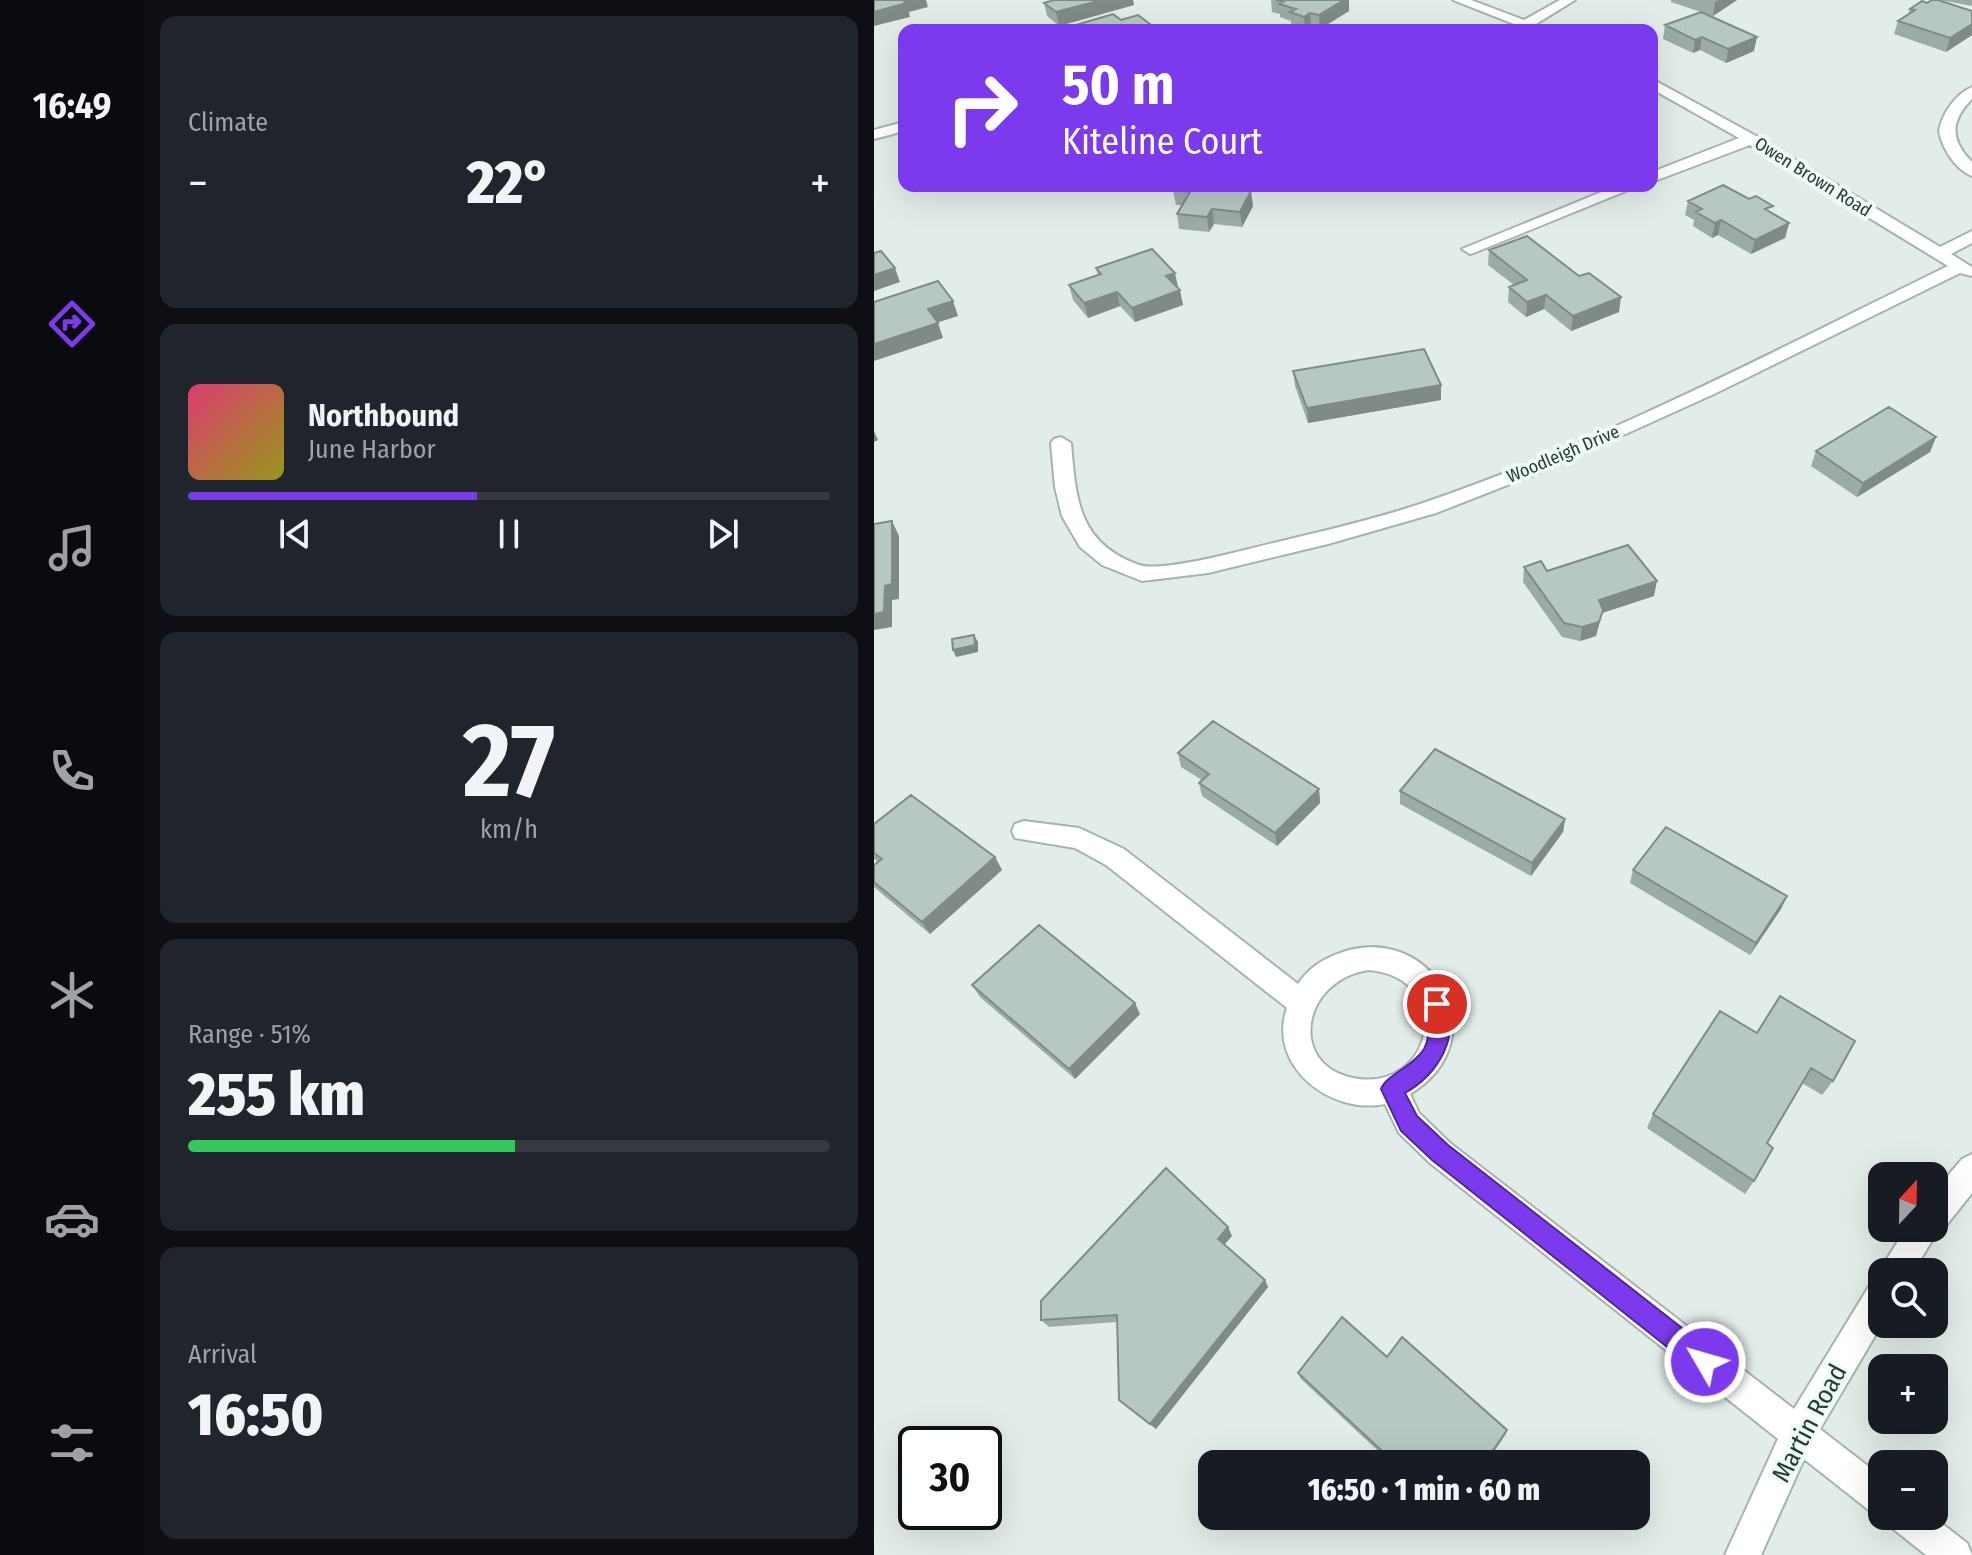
<!DOCTYPE html>
<meta charset="utf-8">
<style>
body{margin:0;font-family:"Fira Sans Condensed",sans-serif;background:#20242c;color:#f1f3f6;height:100vh;display:flex;flex-direction:column;font-size:30px;white-space:nowrap}
*{box-sizing:border-box;margin:0}
p{font-size:26px;color:#9ea1a6}
.icon{flex:none;width:44px;height:44px;fill:none;stroke:currentColor;stroke-width:2;stroke-linecap:round;stroke-linejoin:round}
.map{position:relative;flex:1;overflow:hidden}
.side{display:flex;flex-direction:column;gap:16px;padding:16px;background:#0d0f14;width:730px}
.side>*{flex:none}
.banner{position:absolute;left:24px;top:24px;width:760px;height:168px;border-radius:16px;box-shadow:0 8px 32px #0002;background:#7c3aed;color:#fff;overflow:hidden}
.needle{width:52px;rotate:22deg}
.controls{position:absolute;left:994px;top:1162px;display:grid;gap:16px}
.controls a{display:grid;place-items:center;width:80px;height:80px;border-radius:16px;background:#171b24;box-shadow:0 8px 32px #0002;font-size:40px}
.speed{position:absolute;left:24px;top:1426px;display:flex;gap:16px;font-size:40px;font-weight:700;text-align:center}
.speed>*{display:grid;place-content:center;width:104px;height:104px;border-radius:50%;background:#171b24;box-shadow:0 8px 32px #0002;line-height:1}
.speed .limit{border:4px solid #111;border-radius:12px;background:#fff;color:#111}
.pin{position:absolute;display:grid;place-items:center;width:68px;height:68px;color:#fff;margin:-34px;border:4px solid #fff;border-radius:50%;box-shadow:0 2px 8px #0007}
.me{position:absolute;width:88px;margin:-44px;rotate:308deg;stroke-linejoin:round;filter:drop-shadow(0 0 6px #0008)}
.turn{display:flex;align-items:center;gap:28px;height:168px;padding:0 32px;font-size:36px}
.turn .icon{width:104px;height:104px;stroke-width:2.5}
.turn b{display:block;font-size:56px;line-height:68px}
.big{font-size:60px;font-weight:800;line-height:1.1}
.side .card{flex:1;display:flex;flex-direction:column;justify-content:center;gap:12px;min-width:0;padding:0 28px;border-radius:16px;background:#20242c}
.side .dial{align-items:center;gap:0}
.dial b{font-size:104px;line-height:1}
.song{display:flex;align-items:center;gap:24px}
.cover{width:96px;height:96px;border-radius:12px;background:linear-gradient(135deg,hsl(340 70% 55%),hsl(60 70% 35%))}
.played{height:8px;border-radius:4px;background:linear-gradient(90deg,#7c3aed 45%,#363941 45%)}
.keys{display:flex;justify-content:space-around;direction:ltr}
.heat{display:flex;justify-content:space-between;align-items:center;font-size:44px;direction:ltr}
.charge{height:12px;border-radius:6px;background:linear-gradient(90deg,#34c759 51%,#363941 0)}
.trip{position:absolute;left:324px;top:1450px;width:452px;height:80px;border-radius:16px;background:#171b24;box-shadow:0 8px 32px #0002;font-weight:800;line-height:80px;text-align:center}
main{display:flex;flex:1;min-height:0}
.dock{display:flex;flex-direction:column;width:144px;justify-content:space-around;align-items:center;background:#090b0e;color:#9ea1a6}
.dock .icon{width:56px;height:56px}
.dock .selected{color:#7c3aed}
.dock b{font-size:36px;color:#f1f3f6}
.map>svg:first-child{display:block}
.lines{fill:none;stroke-linecap:round;stroke-linejoin:round}
.minor-casing{stroke:#a4b4af;stroke-width:4}
.minor{fill:#fff;fill-rule:evenodd}
.wall{fill:#9daba6}
.shaded-wall{fill:#808b87}
.building{fill:#b7c7c1;stroke:#808b87;stroke-width:2}
.route{fill:#7c3aed;stroke:#51269a;stroke-width:2}
.labels{text-anchor:middle;stroke-width:8;stroke-linejoin:round;paint-order:stroke}
.far-street-label{font-size:18px;fill:#213e37;stroke:#f2f9f6}
.near-street-label{font-size:26px;fill:#213e37;stroke:#f2f9f6}
</style>
<main>
<nav class="dock">
<b>16:49</b>
<svg class="icon selected" aria-label="directions" viewBox="0 0 24 24"><path d="M12 3l9 9-9 9-9-9zM9 14v-3h6M13 9l2 2-2 2"/></svg>
<svg class="icon" aria-label="music" viewBox="0 0 24 24"><path d="M9 18V5l10-2v13"/><circle cx="6" cy="18" r="3"/><circle cx="16" cy="16" r="3"/></svg>
<svg class="icon" aria-label="phone" viewBox="0 0 24 24"><path d="M5 4h4l2 5-3 2q2 4 5 5l2-3 5 2v4C11 20 4 13 5 4z"/></svg>
<svg class="icon" aria-label="climate" viewBox="0 0 24 24"><path d="M12 3v18M4 7l16 10M4 17L20 7"/></svg>
<svg class="icon" aria-label="car" viewBox="0 0 24 24"><path d="M5 17H2v-5l4-1 3-4h7l3 4 3 1v5h-3M9 17h6M6 11h13"/><circle cx="7" cy="17" r="2"/><circle cx="17" cy="17" r="2"/></svg>
<svg class="icon" aria-label="filters" viewBox="0 0 24 24"><path d="M4 7h16M4 17h16"/><circle cx="9" cy="7" r="2"/><circle cx="15" cy="17" r="2"/></svg>
</nav>
<section class="side">
<div class="card"><p>Climate</p>
<div class="heat"><a>−</a><b class="big">22°</b><a>+</a></div>
</div>
<div class="card">
<div class="song"><i class="cover"></i><div><b>Northbound</b><p>June Harbor</p></div></div>
<div class="played"></div>
<div class="keys"><svg class="icon" aria-label="previous" viewBox="0 0 24 24"><path d="M18 5L8 12l10 7zM5 5v14"/></svg><svg class="icon" aria-label="pause" viewBox="0 0 24 24"><path d="M8 5v14M16 5v14"/></svg><svg class="icon" aria-label="next" viewBox="0 0 24 24"><path d="M6 5l10 7-10 7zM19 5v14"/></svg></div>
</div>
<div class="card dial"><b>27</b><p>km/h</p></div>
<div class="card"><p>Range · 51%</p><b class="big">255 km</b><div class="charge"></div></div>
<div class="card"><p>Arrival</p><b class="big">16:50</b></div>
</section>
<div class="map">
<svg width="1098" height="1555" viewBox="0 0 1098 1555">
<rect width="100%" height="100%" fill="#e2ece8"/>
<g class="lines">
<g class="minor-casing">
<path id="minor" d="M579 0H597L650 20 686 0H701L662 24 674 30H655Z
M778 79 882 136 1066 247 1098 231V243L1077 254 1098 267V276L1086 273 840 394 672 470 562 513 454 544 334 573 268 581 228 565 206 547 188 516 181 487 177 443 180 439 187 437 197 443C202 500 204 543 265 565 286 572 355 554 379 548 435 534 493 522 549 503 730 441 902 350 1074 266L876 145 778 182V172L865 138 778 89Z
M1098 87V99C1076 121 1076 140 1098 162V176C1081 169 1068 148 1065 131 1068 113 1082 94 1098 87Z
M30 122V131L0 139V130Z
M742 186H764L602 252 596 254 588 249Z
M150 821 205 828 250 849 424 984C433 970 447 960 463 954 558 917 627 1039 536 1094L545 1113 576 1143 920 1409 997 1283 1008 1278 1005 1272 1032 1228H1060V1192L1088 1159 1098 1154V1193L1071 1227 1065 1229 1039 1272H1008V1324L946 1429 1008 1477 1009 1516 996 1511 930 1459 887 1555H851L904 1439 556 1163 525 1133 511 1104C456 1115 393 1066 413 1008L232 865 201 848 141 838 138 831 141 824ZM494 970C583 977 560 1094 479 1078 414 1065 427 981 494 970Z
M1013 1516H1058L1093 1543 1098 1555H1052L1018 1528Z"/>
</g>
<use href="#minor" class="minor"/>
</g>
<path class="wall" d="M180 0H259L260 5 185 26 173 16 170 3Z
M397 0H475V11L446 29 437 27 430 30 417 26V21L406 17V14L398 12Z
M797 0H863L839 16 829 13 880 51 852 63 826 50 819 53 789 39 791 25 827 12 797 2Z
M1066 0H1098V6Z
M1053 3 1098 11V35L1072 52 1020 34 1024 21 1034 15 1036 9Z
M354 189 379 206 368 227 340 224 335 232 305 229 303 214 308 205H302L299 190Z
M814 201 897 213 915 223 911 238 877 254 844 235 838 238 819 226 820 220 811 215Z
M615 250 745 312 697 331 670 309 652 317 634 302 635 287 640 285 614 265Z
M222 268 303 288 309 305 261 322 246 306 214 318 199 300 195 285 224 275Z
M419 371 567 385V400L434 423 421 386Z
M1062 437 1056 452 983 497 937 466 942 451Z
M650 567 673 571 780 596 728 613 722 636 706 641 688 637 649 582Z
M304 753 445 789 446 803 403 846 328 796 325 783 328 780 307 767Z
M526 791 691 819 689 832 657 876 526 804Z
M0 824 121 857 128 870 56 934 0 887V865L4 862 0 859Z
M759 870 913 896 907 909 876 955 756 883Z
M98 985 266 1014 201 1079 106 997Z
M846 1011 959 1081 948 1095 928 1083 893 1143 880 1181 871 1194 773 1128 779 1114Z
M358 1236 350 1245 394 1287 282 1429 245 1400 243 1322 175 1327 167 1320Z
M513 1357 632 1434 612 1464H518L427 1379 424 1373Z"/>
<path class="shaded-wall" d="M28 0H52L54 7 35 12 36 17 0 26V12Z
M228 0H259L260 5 185 26 182 12Z
M470 0H475V11L446 29 445 15Z
M845 0H863L839 16 841 2Z
M436 13 437 27 431 30 430 17Z
M1098 19V35L1072 52 1076 38Z
M828 37 826 50 819 53 821 40Z
M883 37 880 51 852 63 854 49Z
M377 191 379 206 368 227 366 212Z
M338 209 340 224 335 232 333 217Z
M847 220 844 235 838 238 841 223Z
M915 223 911 238 877 254 881 240Z
M21 268 26 282 0 291V275Z
M301 273 304 287 292 276Z
M306 290 309 305 261 322 258 308Z
M243 292 246 306 214 318 210 303Z
M672 295 670 309 652 317 653 302Z
M747 297 745 312 697 331 699 316Z
M79 301 84 316 59 324 54 309Z
M64 323 69 338 0 361V344Z
M567 385V400L434 423 433 408Z
M0 431 4 440 0 442Z
M1062 437 1056 452 983 497 989 483Z
M18 521 25 536V599L18 600V627L0 630V614L11 586Z
M783 581 780 596 728 613 722 636 706 641 708 627 725 600Z
M100 635 104 642V652L82 657 79 650Z
M445 789 446 803 403 846 401 833Z
M691 819 689 832 657 876 658 863Z
M121 857 128 870 56 934 48 922Z
M913 896 907 909 876 955 882 943Z
M261 1003 266 1014 201 1079 195 1069Z
M354 1227 358 1236 348 1247 344 1239Z
M391 1280 394 1287 282 1429 276 1424Z"/>
<path class="building" d="M0 0H29L32 3 0 12Z
M180 0H228L182 12 170 3Z
M402 0H470L445 15 436 13 430 17 416 12 422 9 405 4 409 2Z
M1058 0H1064L1098 11V24L1076 38 1024 21 1041 10 1036 9 1048 1 1053 3Z
M827 12 883 37 854 49 828 37 821 40 791 25Z
M239 14 247 20 264 15 280 27 269 30H208L202 25Z
M849 185 875 199 882 196 899 206 891 209 915 223 881 240 847 220 841 223 822 212 828 209 814 201Z
M302 186H346L345 188 377 191 366 212 338 209 333 217 303 214 316 192 299 190Z
M653 236 705 276 715 273 747 297 699 316 672 295 653 302 635 287 653 280 615 250Z
M278 249 301 273 292 276 306 290 258 308 243 292 210 303 195 285 227 274 222 268Z
M7 251 21 268 0 275V253Z
M64 281 79 301 54 309 64 323 0 344V302Z
M550 349 567 385 433 408 419 371Z
M1015 407 1062 437 989 483 942 451Z
M18 521V584L11 586 10 612 0 614V524Z
M754 545 783 581 725 600 729 610 725 622 708 627 690 623 650 567 667 561 673 571Z
M100 635 101 645 79 650 78 639Z
M339 721 445 789 401 833 325 783 335 774 304 753Z
M561 749 691 819 658 863 526 791Z
M37 795 121 857 48 922 0 882V865L8 859 0 853V824Z
M792 827 913 896 882 943 759 870Z
M165 925 261 1003 195 1069 98 985Z
M906 996 981 1041 959 1081 937 1068 893 1143 899 1148 880 1181 779 1114 846 1011 883 1033Z
M292 1168 354 1227 344 1239 391 1280 276 1424 245 1400 243 1315 167 1320V1301Z
M468 1317 513 1357 528 1337 633 1430 610 1464H522L424 1373Z"/>
<path class="route" d="M563 994 570 997C588 1036 564 1074 531 1093L543 1116 574 1145 840 1353 843 1362 840 1370 831 1374 822 1370 558 1160 527 1131 507 1089C513 1074 539 1067 550 1049 560 1032 548 1014 556 997Z"/>
<g class="labels">
<g class="far-street-label">
<text transform="translate(939 177) rotate(32)" y="6">Owen Brown Road</text>
<text transform="translate(689 454) rotate(-23)" y="6">Woodleigh Drive</text>
</g>
<g class="near-street-label">
<text transform="translate(935 1423) rotate(-62)" y="9">Martin Road</text>
</g>
</g>
</svg>
<div class="controls">
<a><svg class="needle" viewBox="-14 -14 28 28"><path d="M0-13l5 13h-10z" fill="#e53935"/><path d="M0 13l5-13h-10z" fill="#9ea1a6"/></svg></a>
<a><svg class="icon" aria-label="search" viewBox="0 0 24 24"><circle cx="10" cy="10" r="6"/><path d="M15 15l6 6"/></svg></a>
<a>+</a>
<a>−</a>
</div>
<div class="speed"><div class="limit">30</div></div>
<div class="pin" style="left:563px;top:1004px;background:#d93025"><svg class="icon" aria-label="arrive" viewBox="0 0 24 24"><path d="M6 21V4h12l-3 4 3 4H6"/></svg></div>
<svg class="me" style="left:831px;top:1362px" viewBox="-20 -20 40 40"><circle r="17" fill="#7c3aed" stroke="#fff" stroke-width="3"/><path d="M0-11L8 9 0 5-8 9z" fill="#fff"/></svg>
<div class="trip">16:50 · 1 min · 60 m</div>
<div class="banner">
<div class="turn"><svg class="icon" aria-label="right" viewBox="0 0 24 24"><path d="M7 20v-9h11M14 6l5 5-5 5"/></svg><div><b>50 m</b>Kiteline Court</div></div>
</div>
</div>
</main>
